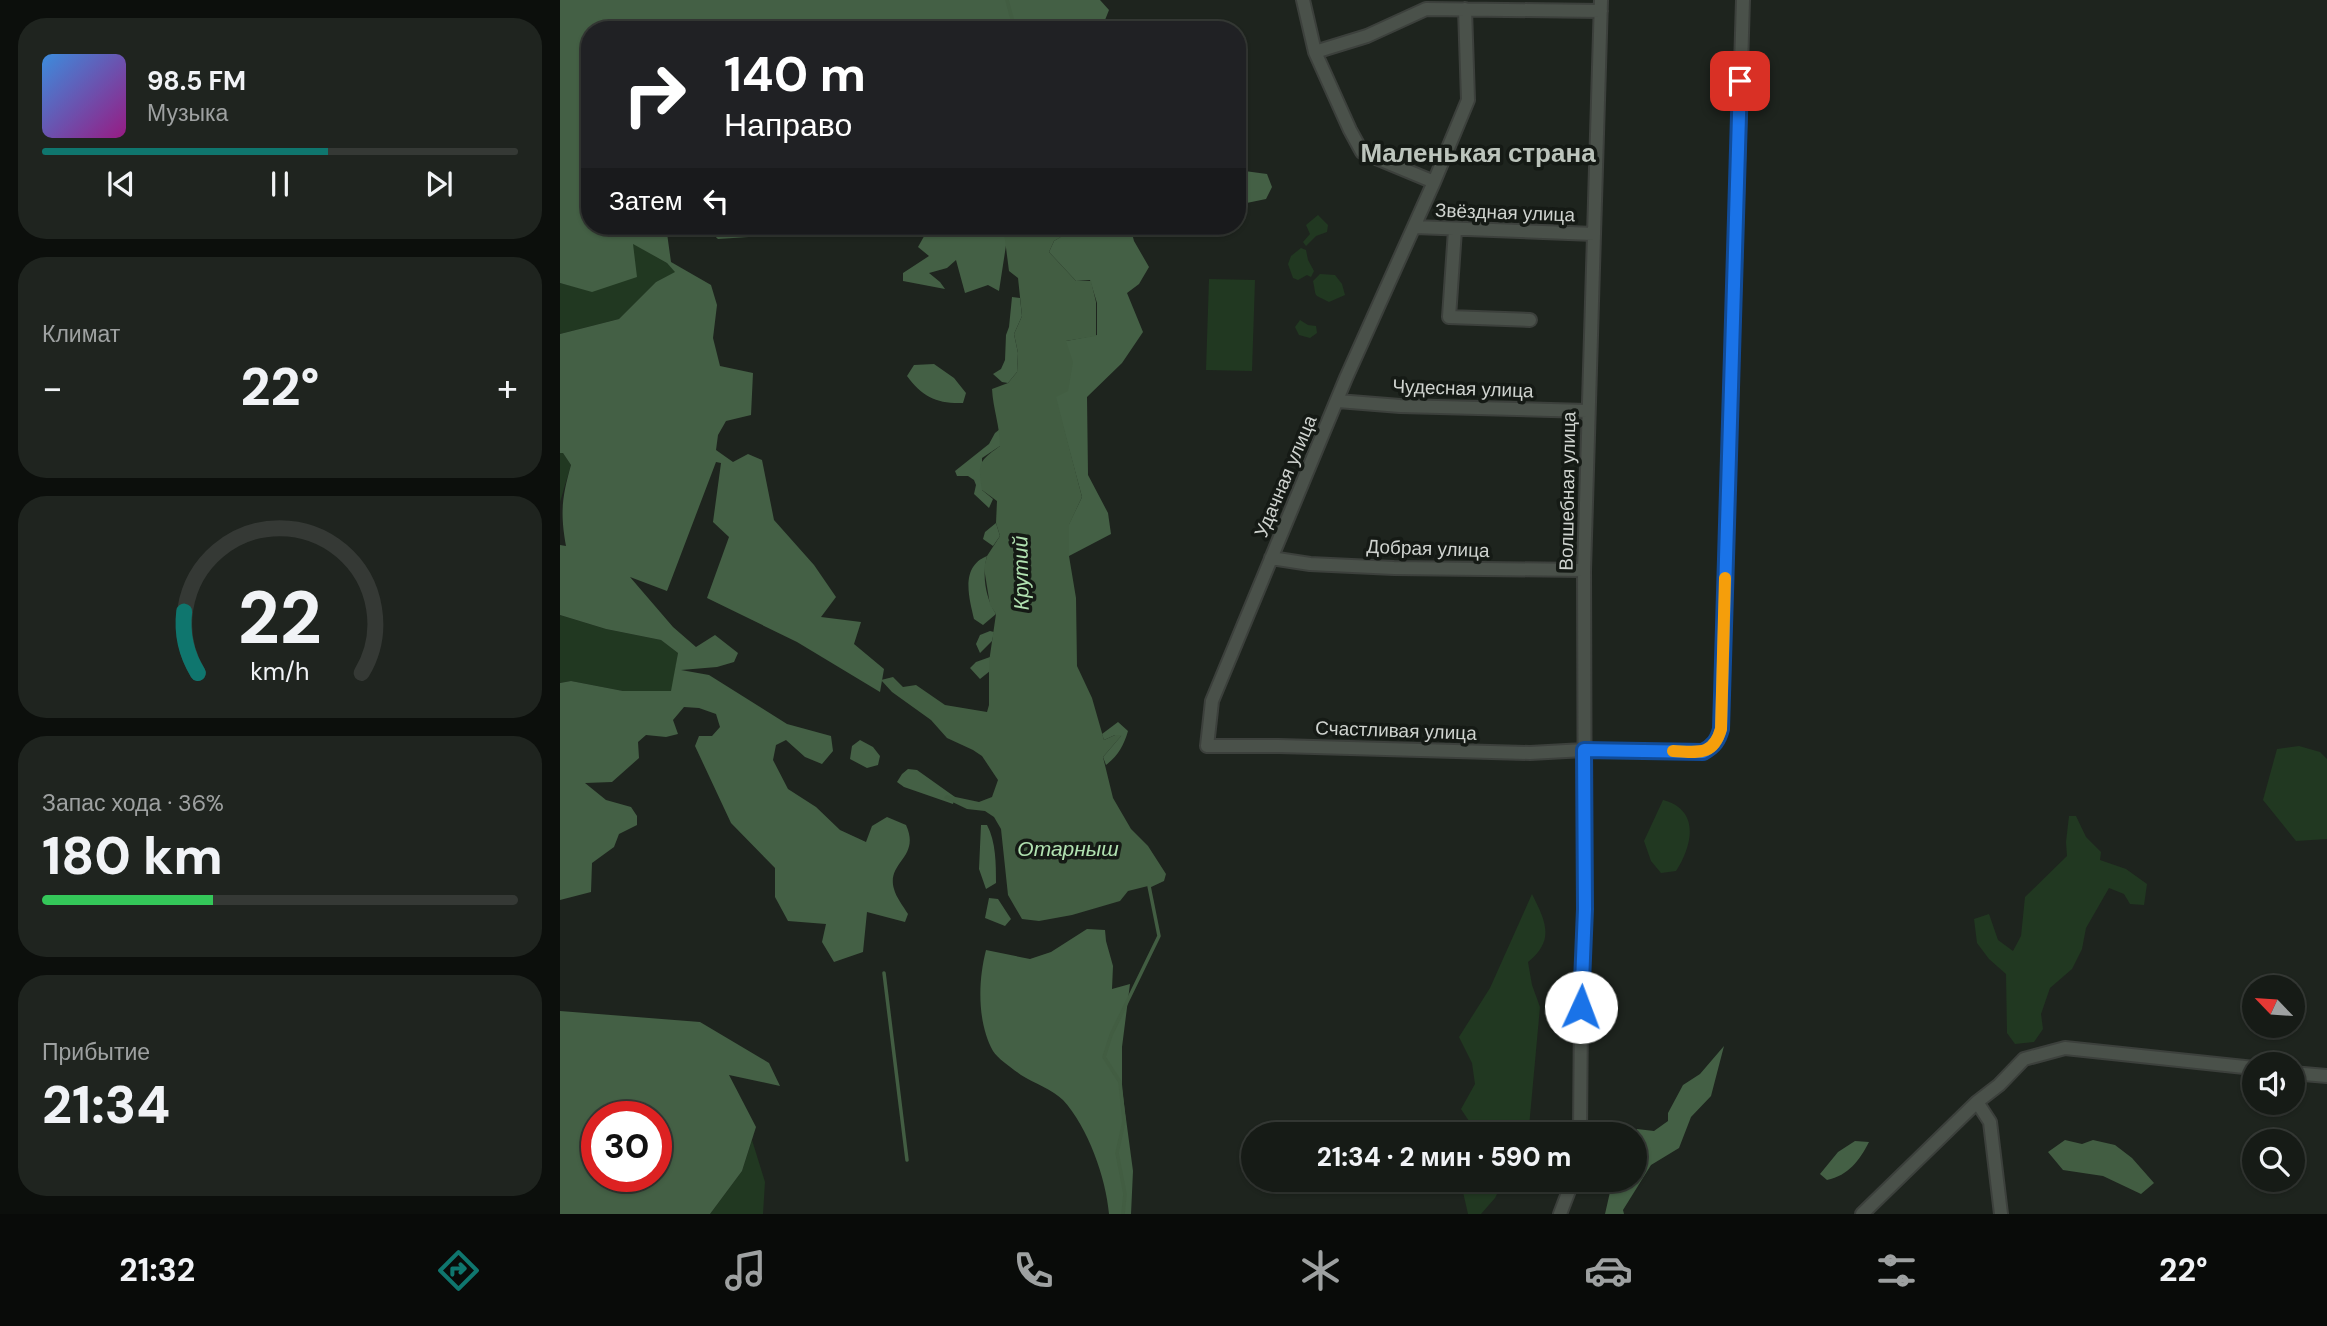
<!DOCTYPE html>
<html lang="ru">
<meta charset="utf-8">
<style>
body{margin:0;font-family:"DM Sans",sans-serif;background:#1f241f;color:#f1f3f6;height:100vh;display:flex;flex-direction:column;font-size:26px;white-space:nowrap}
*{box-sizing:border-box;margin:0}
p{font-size:23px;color:#9ea1a1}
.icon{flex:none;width:38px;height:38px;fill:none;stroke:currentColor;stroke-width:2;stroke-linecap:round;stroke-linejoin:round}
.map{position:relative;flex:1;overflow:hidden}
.details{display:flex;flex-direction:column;gap:18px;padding:18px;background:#0c0f0c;width:560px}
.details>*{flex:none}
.hud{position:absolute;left:21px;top:21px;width:665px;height:214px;border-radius:28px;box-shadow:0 2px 5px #0004,0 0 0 2px #353935;background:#202124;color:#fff;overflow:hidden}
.needle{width:46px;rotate:295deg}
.buttons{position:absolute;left:1682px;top:975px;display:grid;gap:14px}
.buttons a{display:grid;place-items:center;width:63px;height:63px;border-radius:50%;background:#161b16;box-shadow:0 2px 5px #0004,0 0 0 2px #353935;font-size:35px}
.speed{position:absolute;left:21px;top:1101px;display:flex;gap:14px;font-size:35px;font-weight:700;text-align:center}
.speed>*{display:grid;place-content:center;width:91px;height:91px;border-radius:50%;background:#161b16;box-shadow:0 2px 5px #0004,0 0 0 2px #353935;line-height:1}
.speed .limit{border:10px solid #d22;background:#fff;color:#111}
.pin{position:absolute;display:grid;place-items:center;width:60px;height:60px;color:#fff;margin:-30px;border-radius:14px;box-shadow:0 4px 10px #0006}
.me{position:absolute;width:77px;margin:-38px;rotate:2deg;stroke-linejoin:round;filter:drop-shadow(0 0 5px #0008)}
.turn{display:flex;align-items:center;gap:24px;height:147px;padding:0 28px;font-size:32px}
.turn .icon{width:91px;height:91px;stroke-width:2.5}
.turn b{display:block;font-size:49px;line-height:60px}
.then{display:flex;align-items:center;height:66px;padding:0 28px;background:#0003;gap:14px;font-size:26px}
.big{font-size:52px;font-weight:800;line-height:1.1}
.details .widget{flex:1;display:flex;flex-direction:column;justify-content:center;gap:10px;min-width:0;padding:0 24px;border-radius:28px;background:#1f241f}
.details .dial{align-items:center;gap:0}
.dial svg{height:182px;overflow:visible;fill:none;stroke:#353935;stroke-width:7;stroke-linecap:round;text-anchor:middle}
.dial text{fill:#f1f3f6;stroke:none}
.song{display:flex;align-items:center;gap:21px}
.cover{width:84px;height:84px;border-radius:10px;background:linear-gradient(135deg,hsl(210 70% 55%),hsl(310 70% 35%))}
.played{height:7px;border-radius:4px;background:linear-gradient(90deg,#0f766e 60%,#353935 60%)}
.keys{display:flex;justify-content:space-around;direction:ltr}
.heat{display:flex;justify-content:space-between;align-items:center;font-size:38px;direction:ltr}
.charge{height:10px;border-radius:5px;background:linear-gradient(90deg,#34c759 36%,#353935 0)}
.trip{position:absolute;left:681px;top:1122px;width:406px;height:70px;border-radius:35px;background:#161b16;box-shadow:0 2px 5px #0004,0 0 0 2px #353935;font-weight:800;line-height:70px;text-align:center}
.tab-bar{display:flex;height:112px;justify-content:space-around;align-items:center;background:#090b09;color:#9ea1a1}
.tab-bar .icon{width:49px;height:49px}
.tab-bar .current{color:#0f766e}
.tab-bar b{font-size:32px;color:#f1f3f6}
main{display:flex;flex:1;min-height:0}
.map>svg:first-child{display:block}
.green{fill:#213821}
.forest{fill:#446045;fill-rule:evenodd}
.water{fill:#425d42}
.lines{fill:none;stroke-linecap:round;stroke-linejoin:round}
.stream{stroke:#425d42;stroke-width:3.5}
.minor-casing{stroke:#3c403c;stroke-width:16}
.minor{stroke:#4a514a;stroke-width:12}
.route-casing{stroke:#114b97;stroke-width:18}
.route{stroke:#1a73e8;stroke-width:12}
.slow{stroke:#f59e0b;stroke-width:12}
.labels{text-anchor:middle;stroke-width:7;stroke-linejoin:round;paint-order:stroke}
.street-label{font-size:19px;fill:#cfd3cf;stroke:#151a15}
.water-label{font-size:21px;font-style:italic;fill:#b1e2b1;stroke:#151a15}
.district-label{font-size:26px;font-weight:bold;fill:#bcc4bc;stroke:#151a15}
</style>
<main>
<section class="details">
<div class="widget">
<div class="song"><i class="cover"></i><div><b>98.5 FM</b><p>Музыка</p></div></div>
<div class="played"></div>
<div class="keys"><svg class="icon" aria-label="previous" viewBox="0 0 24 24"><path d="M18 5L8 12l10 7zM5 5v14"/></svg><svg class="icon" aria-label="pause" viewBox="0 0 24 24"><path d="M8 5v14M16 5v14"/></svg><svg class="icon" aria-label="next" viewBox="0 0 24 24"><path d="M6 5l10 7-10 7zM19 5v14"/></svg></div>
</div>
<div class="widget"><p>Климат</p>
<div class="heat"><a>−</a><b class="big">22°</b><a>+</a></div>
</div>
<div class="widget dial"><svg viewBox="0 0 100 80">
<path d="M14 69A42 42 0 1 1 86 69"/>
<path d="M14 69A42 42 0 0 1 8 42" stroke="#0f766e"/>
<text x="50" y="56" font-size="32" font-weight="700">22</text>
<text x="50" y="72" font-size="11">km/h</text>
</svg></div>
<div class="widget"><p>Запас хода · 36%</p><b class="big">180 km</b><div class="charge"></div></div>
<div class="widget"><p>Прибытие</p><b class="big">21:34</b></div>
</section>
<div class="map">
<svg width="1767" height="1214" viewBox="0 0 1767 1214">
<rect width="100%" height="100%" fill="#1e241e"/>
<path class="green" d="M758 215 768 225 767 232 756 236 746 246 743 242 750 234 746 225Z
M72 243 107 263 116 272 96 282 59 319 0 334V283L32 291Z
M741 248 746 250 748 260 754 271 751 277 747 275 738 280 733 278 728 264 731 256Z
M760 274 775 275 782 284 785 295 769 302C752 293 757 299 753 281Z
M649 279 695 280 692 371 646 370Z
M740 320 748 325 756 326 757 333 750 338 739 335 735 327Z
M0 453H3L11 465 0 502Z
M0 615 46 629 101 640 118 653 112 691H63L11 681 0 683Z
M1739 746 1760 752 1767 759V839L1736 841 1703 800 1717 749Z
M1103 800C1141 810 1132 846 1116 871L1101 873 1091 861 1084 841Z
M1509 816H1516L1526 837 1541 852 1540 860 1566 869 1587 884 1584 905 1570 904 1564 894 1549 888 1526 928 1522 949 1512 969 1490 988 1481 1014 1483 1029 1474 1042 1455 1044 1447 1033 1446 974 1429 959 1417 943 1414 919 1429 914 1438 940 1453 951 1461 936 1465 897 1507 856 1506 842Z
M972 894C986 922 995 940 968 962L972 985 980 1007 969 1127 966 1134H906L909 1121 901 1109 915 1084 912 1063 899 1037 930 988Z
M192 1140 205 1182 203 1214H150L182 1171Z
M903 1180H944L935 1198 921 1214H908L903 1192Z"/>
<path class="forest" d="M0 0H540L549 10 541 30H30V226H106L111 262 151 285 157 305 153 338 160 366 193 373 191 415 166 421 158 435 156 450 173 462 188 454 202 460 214 520 254 565 276 597 261 617 301 622 294 644 324 669 320 692 237 642 147 598 169 537 153 522 161 463 156 462 107 591 70 577 113 627 136 647 155 635 178 653 174 662 157 667 121 670 149 675 227 724 271 736 273 751 262 764 245 757 226 740 216 745 213 760 228 789 256 807 280 830 306 842 312 826 327 817 346 825C361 858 326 862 334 889 336 897 343 906 348 914L345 922 307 912 303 952 274 962 262 942 266 924 228 921 215 897V868L171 823 135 746 139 736H152L160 727 156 714 139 708 124 707 113 720 118 734 106 737 86 735 78 742 79 758 52 782 25 783 46 800 71 807 77 816V825L59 834 54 847 32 863 31 892 0 900V683L11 681 63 691H111L118 653 101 640 46 629 0 615V545L6 546C0 513 2 497 11 465L3 453H0V334L59 319 96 282 115 272 107 263 73 244 77 277 32 292 0 283Z
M677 170 707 174 712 187 706 199 677 205Z
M144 226H287L253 233 158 239Z
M352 226H449L439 291 428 285 405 293 396 260 387 268 369 273 380 282 385 289 343 281V273L369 256 358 247 367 231Z
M505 226H570L574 241 589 267 579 284 567 293 583 332 562 363 527 397 528 475 548 513 551 534 509 556V524L522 497 495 397 506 341 537 335V303L530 280 516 281 489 252 494 241 507 233Z
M452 297 460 298 462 316 454 334 458 353 457 372 448 383 442 382 433 374 441 369 445 360 446 335 449 327Z
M374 364 394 378 406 393 403 403C378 404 362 397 347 376L354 365Z
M440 429V446L422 458V490L433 499 429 508 414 494 416 485 414 480 408 476H397L395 471 429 444 435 433Z
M436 523 440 536 433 546 423 539 425 532Z
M427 556C422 575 425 597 436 614L423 625 414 619C409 597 400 567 427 556Z
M430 631 434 632 432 641 420 653 416 644 420 635Z
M430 657V671L420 679 410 668 416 662Z
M558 722 568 731C564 745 558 756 546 765L543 757 561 736 555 735 544 740 542 734Z
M300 740 313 747 320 756 318 765 307 768 290 759 292 746Z
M348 769 357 770 395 797 393 804 344 787 337 782 342 774Z
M421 825H427C436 842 436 864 436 883L426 889 419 869Z
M429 898 438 899 451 919 445 926 425 918Z
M527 929 545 930 546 941 553 966 552 989 570 984 562 1047V1089L573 1171 571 1214H549C546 1178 528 1127 503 1100 493 1090 474 1083 461 1075 453 1069 438 1059 433 1051 417 1022 418 981 426 950L470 959 491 952Z
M0 1011 140 1022 209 1063 220 1086 169 1075 196 1127 182 1171 150 1214H0ZM37 1116H96V1176H37Z
M1164 1046 1151 1096 1131 1117 1119 1148 1091 1165 1063 1210 1064 1214H1045L1050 1192 1055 1180H1074L1075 1135 1077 1129 1094 1131 1108 1121V1113L1123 1085 1140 1074Z
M1295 1141 1309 1142C1299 1161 1289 1175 1267 1180L1260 1174 1278 1152Z"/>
<path class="water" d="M450 226H505L506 234 494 241 489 252 516 281H531L536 302V336L506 341 513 362 508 391 496 397 522 497 509 525V556L516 598 517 666 532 698 544 740 555 735H562L543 757 553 798 571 829 588 846 606 874 604 881 589 888 588 886 568 891 560 901 512 915 479 921 462 919 448 895 441 829 434 817 425 811 407 809 384 798 386 795 419 802 432 797 438 780 422 756 413 750 387 738 371 720 332 692 321 680 333 677 343 687 356 685 385 705 427 712 429 705V662L436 614 430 605 424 568 427 556 440 536 436 523 437 501 422 490C418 463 418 462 440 446 440 426 433 409 432 389L448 383 457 372 458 353 454 334 462 316 458 278 449 271 444 232Z
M1505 1140 1522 1144 1533 1140 1555 1145 1572 1158 1594 1183 1581 1194 1543 1176 1503 1170 1488 1152Z"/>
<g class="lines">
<path class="stream" d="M447 0 455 30
M324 973 347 1160
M563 1214 565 1194 557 1153 564 1121 560 1082 544 1057 551 1035 599 936 589 886"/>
<g class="minor-casing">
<path id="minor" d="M743 0 755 52 790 130 802 152 874 182
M905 9 908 100 874 182 786 378 652 701 647 746H719L970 753 1024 750 1143 752C1154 746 1158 740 1161 729L1183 0
M755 52 807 36 866 9 1041 11
M855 227 1034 234
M895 230 889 317 970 320
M778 401 840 406 1027 411
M711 558 750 564 834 568 1024 570
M1732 1073 1767 1076
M1417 1102 1430 1122 1441 1214
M1020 1134 1021 1007 1025 909 1024 570 1041 0
M1000 1214 1013 1180
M1302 1214 1417 1102 1439 1085 1464 1059 1505 1048 1694 1068"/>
</g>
<use href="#minor" class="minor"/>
</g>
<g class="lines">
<g class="route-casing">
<path id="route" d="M1021 1007 1025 909 1024 750 1143 752C1154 746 1158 740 1161 729L1180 81"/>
</g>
<use href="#route" class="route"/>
<path class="slow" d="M1113 751C1137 752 1153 757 1161 729L1165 578"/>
</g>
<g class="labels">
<g class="street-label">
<text transform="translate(945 212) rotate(2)" y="7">Звёздная улица</text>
<text transform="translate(903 388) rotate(2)" y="7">Чудесная улица</text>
<text transform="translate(725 476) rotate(-67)" y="7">Удачная улица</text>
<text transform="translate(1007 491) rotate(-89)" y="7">Волшебная улица</text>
<text transform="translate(868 548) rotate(2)" y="7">Добрая улица</text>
<text transform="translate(836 730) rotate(2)" y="7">Счастливая улица</text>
</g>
<g class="water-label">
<text transform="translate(461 573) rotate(-91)" y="7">Крутий</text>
<text x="508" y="856">Отарныш</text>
</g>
<g class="district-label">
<text x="918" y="162">Маленькая страна</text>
</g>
</g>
</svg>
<div class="buttons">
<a><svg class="needle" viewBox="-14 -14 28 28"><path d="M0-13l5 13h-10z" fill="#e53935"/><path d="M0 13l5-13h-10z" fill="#9ea1a1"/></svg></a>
<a><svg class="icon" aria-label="sound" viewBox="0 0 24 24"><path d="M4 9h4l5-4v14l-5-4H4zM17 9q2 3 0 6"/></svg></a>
<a><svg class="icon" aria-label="search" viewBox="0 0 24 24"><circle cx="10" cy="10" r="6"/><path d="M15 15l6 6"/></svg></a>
</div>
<div class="speed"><div class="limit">30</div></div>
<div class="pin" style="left:1180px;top:81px;background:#d93025"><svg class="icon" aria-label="arrive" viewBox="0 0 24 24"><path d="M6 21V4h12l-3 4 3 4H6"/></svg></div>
<svg class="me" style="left:1021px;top:1007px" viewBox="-20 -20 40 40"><circle r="19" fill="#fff"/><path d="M0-13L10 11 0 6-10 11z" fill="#1a73e8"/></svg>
<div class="trip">21:34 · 2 мин · 590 m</div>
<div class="hud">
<div class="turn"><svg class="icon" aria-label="right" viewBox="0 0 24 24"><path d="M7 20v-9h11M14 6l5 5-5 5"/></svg><div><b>140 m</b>Направо</div></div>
<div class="then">Затем<svg class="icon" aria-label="left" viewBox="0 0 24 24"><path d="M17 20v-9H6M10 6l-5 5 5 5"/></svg></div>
</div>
</div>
</main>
<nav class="tab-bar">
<b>21:32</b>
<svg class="icon current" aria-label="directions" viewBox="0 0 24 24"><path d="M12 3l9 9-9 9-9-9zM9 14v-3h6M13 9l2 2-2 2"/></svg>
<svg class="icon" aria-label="music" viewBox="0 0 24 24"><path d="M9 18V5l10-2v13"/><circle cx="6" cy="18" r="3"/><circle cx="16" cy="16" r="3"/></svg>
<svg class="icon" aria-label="phone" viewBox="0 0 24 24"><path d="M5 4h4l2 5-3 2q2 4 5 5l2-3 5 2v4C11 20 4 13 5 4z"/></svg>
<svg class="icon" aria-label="climate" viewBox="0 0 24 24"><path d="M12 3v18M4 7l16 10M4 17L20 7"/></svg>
<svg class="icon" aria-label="car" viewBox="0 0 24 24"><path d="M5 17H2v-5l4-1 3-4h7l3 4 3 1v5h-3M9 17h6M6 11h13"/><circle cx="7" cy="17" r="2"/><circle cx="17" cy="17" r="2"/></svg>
<svg class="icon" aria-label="filters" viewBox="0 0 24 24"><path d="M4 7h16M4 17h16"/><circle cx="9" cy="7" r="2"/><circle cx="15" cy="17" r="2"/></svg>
<b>22°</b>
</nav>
